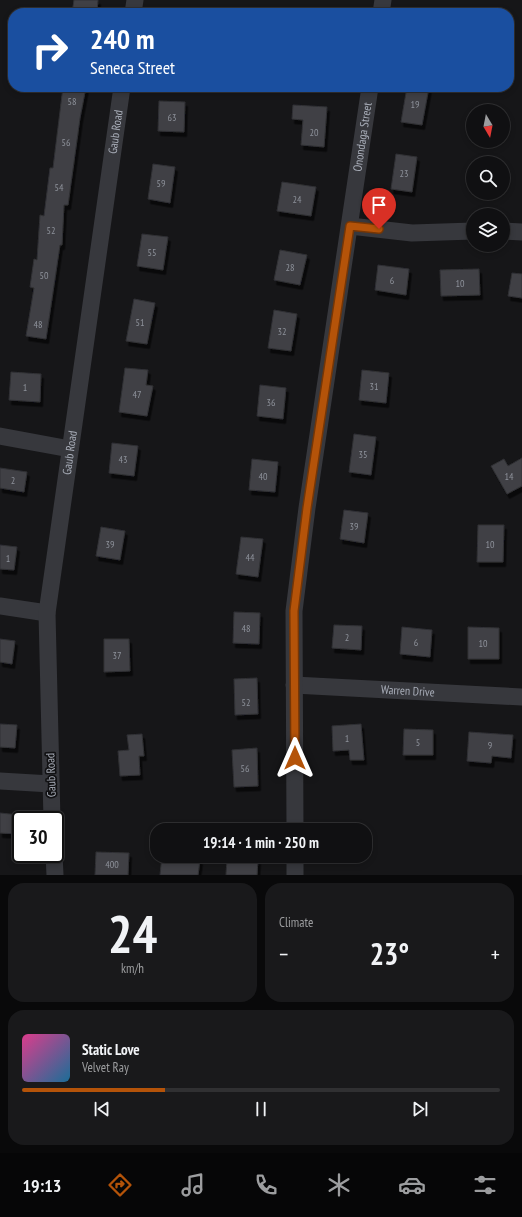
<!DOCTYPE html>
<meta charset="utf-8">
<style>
body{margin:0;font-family:"PT Sans Narrow",sans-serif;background:#19191b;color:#f1f3f6;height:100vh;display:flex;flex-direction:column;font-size:15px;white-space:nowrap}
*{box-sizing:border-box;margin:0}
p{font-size:13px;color:#9c9d9f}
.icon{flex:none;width:22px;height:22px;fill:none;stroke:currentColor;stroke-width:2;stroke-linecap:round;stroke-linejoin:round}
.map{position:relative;height:875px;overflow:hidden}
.drawer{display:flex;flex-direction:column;gap:8px;padding:8px;background:#09090a;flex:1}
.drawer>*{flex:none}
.banner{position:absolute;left:8px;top:8px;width:506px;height:84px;border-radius:16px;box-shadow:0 2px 6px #0003,0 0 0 1px #303032;background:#1a4fa0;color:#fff;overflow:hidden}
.needle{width:26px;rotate:170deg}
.tools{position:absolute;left:466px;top:104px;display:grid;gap:8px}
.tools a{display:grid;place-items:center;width:44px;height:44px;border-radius:50%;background:#101012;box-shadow:0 2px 6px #0003,0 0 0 1px #303032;font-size:20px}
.speed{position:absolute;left:12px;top:811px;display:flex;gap:8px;font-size:20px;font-weight:700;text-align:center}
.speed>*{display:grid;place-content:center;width:52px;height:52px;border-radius:50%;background:#101012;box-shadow:0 2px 6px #0003,0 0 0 1px #303032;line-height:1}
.speed .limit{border:2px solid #111;border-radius:6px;background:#fff;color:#111}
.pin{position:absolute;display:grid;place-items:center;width:34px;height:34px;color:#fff;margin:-41px -17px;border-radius:50% 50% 50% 0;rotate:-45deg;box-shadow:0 0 4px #0007}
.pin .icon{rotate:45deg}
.me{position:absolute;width:44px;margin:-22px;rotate:0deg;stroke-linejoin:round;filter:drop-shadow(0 0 3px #0008)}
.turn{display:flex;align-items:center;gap:14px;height:84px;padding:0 16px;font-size:18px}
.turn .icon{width:52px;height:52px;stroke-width:2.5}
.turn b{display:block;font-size:28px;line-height:34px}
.big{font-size:30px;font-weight:700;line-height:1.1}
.drawer .tile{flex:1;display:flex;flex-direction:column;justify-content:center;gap:6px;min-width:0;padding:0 14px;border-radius:16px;background:#19191b}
.drawer .dial{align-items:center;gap:0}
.dial b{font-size:52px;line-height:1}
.song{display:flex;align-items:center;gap:12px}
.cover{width:48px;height:48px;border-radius:6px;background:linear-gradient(135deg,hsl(330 70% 55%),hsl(200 70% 35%))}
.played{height:4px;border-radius:2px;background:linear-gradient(90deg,#b45309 30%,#303032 30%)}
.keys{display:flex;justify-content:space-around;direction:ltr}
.heat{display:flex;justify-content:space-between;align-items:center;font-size:22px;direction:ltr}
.drawer .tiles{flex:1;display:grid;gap:8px;grid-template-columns:1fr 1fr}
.tile:last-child{grid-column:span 2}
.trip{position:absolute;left:150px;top:823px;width:222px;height:40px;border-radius:16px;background:#101012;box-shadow:0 2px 6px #0003,0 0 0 1px #303032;font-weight:700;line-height:40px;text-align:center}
.dock{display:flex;height:64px;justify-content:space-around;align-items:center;background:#060607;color:#9c9d9f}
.dock .icon{width:28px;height:28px}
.dock .on{color:#b45309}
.dock b{font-size:18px;color:#f1f3f6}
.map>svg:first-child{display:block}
.building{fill:#404145;stroke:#303034;filter:url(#shadow)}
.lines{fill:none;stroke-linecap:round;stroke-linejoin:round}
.minor{stroke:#37383d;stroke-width:17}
.route-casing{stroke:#753606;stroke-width:10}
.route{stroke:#b45309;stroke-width:7}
.labels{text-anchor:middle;stroke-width:3.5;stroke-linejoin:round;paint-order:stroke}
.number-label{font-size:10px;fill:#8e929b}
.street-label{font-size:12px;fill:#a8adb8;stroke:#111113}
</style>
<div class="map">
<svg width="522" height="875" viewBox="0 0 522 875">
<defs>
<filter id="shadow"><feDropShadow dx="2.5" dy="4.5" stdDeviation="0" flood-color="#0009"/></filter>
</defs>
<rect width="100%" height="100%" fill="#161618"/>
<path class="building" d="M74 0H98L97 13H72Z
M63 87H86L80 118 68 205H64L62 245H60L46 339 26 336 34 288 30 287 34 259 37 260 40 215 44 216 50 168H53Z
M407 87H429L422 125 401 122Z
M159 101 185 102 184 132 158 131Z
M293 105 327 107 324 147 301 145 303 120 292 119Z
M396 154 417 157 412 192 391 189Z
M153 164 175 167 170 203 148 199Z
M282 182 316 187 311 216 277 211Z
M142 234 168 237 163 270 137 266Z
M280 250 307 255 300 285 274 280Z
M378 265 409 269 406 295 375 290Z
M479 269 480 295 441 296 440 270Z
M512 273 522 274V298L508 296Z
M134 299 155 303 147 344 126 341Z
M274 310 297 314 291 351 268 348Z
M125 368 148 370 146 385 153 386 147 416 119 412Z
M362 370 389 373 386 403 359 400Z
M11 372 41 374 40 402 9 400Z
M260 385 286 388 283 419 257 416Z
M354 434 376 437 371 475 349 472Z
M112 443 138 446 134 476 109 473Z
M522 458V486L507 494 491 466 504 459 508 466Z
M252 459 278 462 275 492 249 490Z
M0 468 27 472 24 492 0 488Z
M344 510 368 513 364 543 340 539Z
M478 525H504L503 562H477Z
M101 527 125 531 120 560 96 556Z
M241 537 263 539 258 577 236 574Z
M0 545 17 547 14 570 0 569Z
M234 612 260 613 259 644 233 643Z
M334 625 362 626 361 650 332 648Z
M402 627 432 630 430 657 400 654Z
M468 627 499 628V659H468Z
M0 639 15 641 12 664 0 662Z
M104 639H129L130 671 104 672Z
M257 678 258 714 235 715 234 679Z
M0 724 17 725 15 748 0 747Z
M361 724 364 760H350L349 750 333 751 332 726Z
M404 729 433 730V755H403Z
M469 732 513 735 511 758 492 756 491 763 467 761Z
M142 734 144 756H139L140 775 120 776 118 751 129 750 127 735Z
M257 748 258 786 234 787 232 750Z
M0 813 19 815 18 834 0 833Z
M96 852 129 853 128 875H95Z
M162 856 200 860 198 875H160Z
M227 858 258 860 257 875H226Z"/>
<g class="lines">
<g class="minor">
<path d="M133 13 135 0"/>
<path d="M381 13 383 0"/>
<path d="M350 226 412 233 473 231"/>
<path d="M503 231 522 232"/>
<path d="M0 436 70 449"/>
<path d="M0 606 47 613"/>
<path id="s1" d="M294 685 522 697"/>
<path d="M0 781 51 784"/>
<path id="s2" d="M52 820 47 613 122 87"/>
<path id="s3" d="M295 830 294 611 307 508 370 87"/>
<path d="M54 854 55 875"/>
<path d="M295 856V875"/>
</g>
</g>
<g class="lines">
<g class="route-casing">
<path id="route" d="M295 758 294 611 307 508 350 226 379 229"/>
</g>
<use href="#route" class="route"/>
</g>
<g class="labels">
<g class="number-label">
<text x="72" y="105">58</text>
<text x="415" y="108">19</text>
<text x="172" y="121">63</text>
<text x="314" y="136">20</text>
<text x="66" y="146">56</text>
<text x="404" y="177">23</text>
<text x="161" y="187">59</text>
<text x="59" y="191">54</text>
<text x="297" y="203">24</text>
<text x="51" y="234">52</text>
<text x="152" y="256">55</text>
<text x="290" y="271">28</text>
<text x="44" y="279">50</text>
<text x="392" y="284">6</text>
<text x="460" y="287">10</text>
<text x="140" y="326">51</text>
<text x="38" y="328">48</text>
<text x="282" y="335">32</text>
<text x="374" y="390">31</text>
<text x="25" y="391">1</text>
<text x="137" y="398">47</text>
<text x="271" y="406">36</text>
<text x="363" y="458">35</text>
<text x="123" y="463">43</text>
<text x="263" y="480">40</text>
<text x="509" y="480">14</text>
<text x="13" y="484">2</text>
<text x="354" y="530">39</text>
<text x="110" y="548">39</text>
<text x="490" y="548">10</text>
<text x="250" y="561">44</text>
<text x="8" y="562">1</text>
<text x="246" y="632">48</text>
<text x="347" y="641">2</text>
<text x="416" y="646">6</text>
<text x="483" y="647">10</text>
<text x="117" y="659">37</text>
<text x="246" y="706">52</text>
<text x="347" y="742">1</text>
<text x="418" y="746">5</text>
<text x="490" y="749">9</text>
<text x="245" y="772">56</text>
<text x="112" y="868">400</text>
</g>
<g class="street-label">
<text dy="4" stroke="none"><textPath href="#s2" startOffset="693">Gaub Road</textPath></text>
<text dy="4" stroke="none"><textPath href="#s3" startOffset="698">Onondaga Street</textPath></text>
<text dy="4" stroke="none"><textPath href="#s2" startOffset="369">Gaub Road</textPath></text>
<text dy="4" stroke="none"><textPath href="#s1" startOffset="114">Warren Drive</textPath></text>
<text transform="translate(51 775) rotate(-92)" y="4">Gaub Road</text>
</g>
</g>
</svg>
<div class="tools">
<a><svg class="needle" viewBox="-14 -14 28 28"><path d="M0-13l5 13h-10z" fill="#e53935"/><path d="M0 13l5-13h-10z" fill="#9c9d9f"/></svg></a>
<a><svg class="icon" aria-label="search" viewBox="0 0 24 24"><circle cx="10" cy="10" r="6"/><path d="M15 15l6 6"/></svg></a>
<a><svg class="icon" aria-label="layers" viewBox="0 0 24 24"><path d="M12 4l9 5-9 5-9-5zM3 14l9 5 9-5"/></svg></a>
</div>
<div class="speed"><div class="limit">30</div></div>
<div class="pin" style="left:379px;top:229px;background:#d93025"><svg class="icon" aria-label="arrive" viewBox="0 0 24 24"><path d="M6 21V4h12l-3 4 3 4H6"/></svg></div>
<svg class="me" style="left:295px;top:758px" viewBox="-20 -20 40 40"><path d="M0-17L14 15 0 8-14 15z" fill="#b45309" stroke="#fff" stroke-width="4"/></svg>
<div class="trip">19:14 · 1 min · 250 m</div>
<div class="banner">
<div class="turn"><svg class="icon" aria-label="right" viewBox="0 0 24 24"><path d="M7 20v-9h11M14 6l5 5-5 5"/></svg><div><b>240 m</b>Seneca Street</div></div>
</div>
</div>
<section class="drawer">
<div class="tiles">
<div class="tile dial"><b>24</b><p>km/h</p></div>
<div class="tile"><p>Climate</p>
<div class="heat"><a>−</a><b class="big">23°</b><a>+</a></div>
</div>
<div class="tile">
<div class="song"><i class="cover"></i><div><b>Static Love</b><p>Velvet Ray</p></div></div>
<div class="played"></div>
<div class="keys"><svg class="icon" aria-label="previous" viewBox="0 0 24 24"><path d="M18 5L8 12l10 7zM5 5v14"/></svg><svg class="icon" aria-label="pause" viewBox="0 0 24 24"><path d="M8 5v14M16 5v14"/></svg><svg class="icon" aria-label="next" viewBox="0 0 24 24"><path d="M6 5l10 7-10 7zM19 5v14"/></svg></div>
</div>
</div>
</section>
<nav class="dock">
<b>19:13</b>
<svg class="icon on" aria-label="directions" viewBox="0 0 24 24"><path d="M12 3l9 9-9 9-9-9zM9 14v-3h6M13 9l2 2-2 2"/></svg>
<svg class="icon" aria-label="music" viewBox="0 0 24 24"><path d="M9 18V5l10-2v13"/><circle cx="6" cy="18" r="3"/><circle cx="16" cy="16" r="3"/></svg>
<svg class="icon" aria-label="phone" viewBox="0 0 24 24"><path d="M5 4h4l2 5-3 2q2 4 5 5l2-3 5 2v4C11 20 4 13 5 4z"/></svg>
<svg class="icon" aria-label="climate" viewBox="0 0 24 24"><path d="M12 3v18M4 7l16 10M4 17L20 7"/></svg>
<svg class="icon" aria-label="car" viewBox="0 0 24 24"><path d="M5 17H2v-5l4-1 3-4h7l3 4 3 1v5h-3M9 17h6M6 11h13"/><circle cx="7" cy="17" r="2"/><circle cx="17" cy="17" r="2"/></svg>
<svg class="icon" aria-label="filters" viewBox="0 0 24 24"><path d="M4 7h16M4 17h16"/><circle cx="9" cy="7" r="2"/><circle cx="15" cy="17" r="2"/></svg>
</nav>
